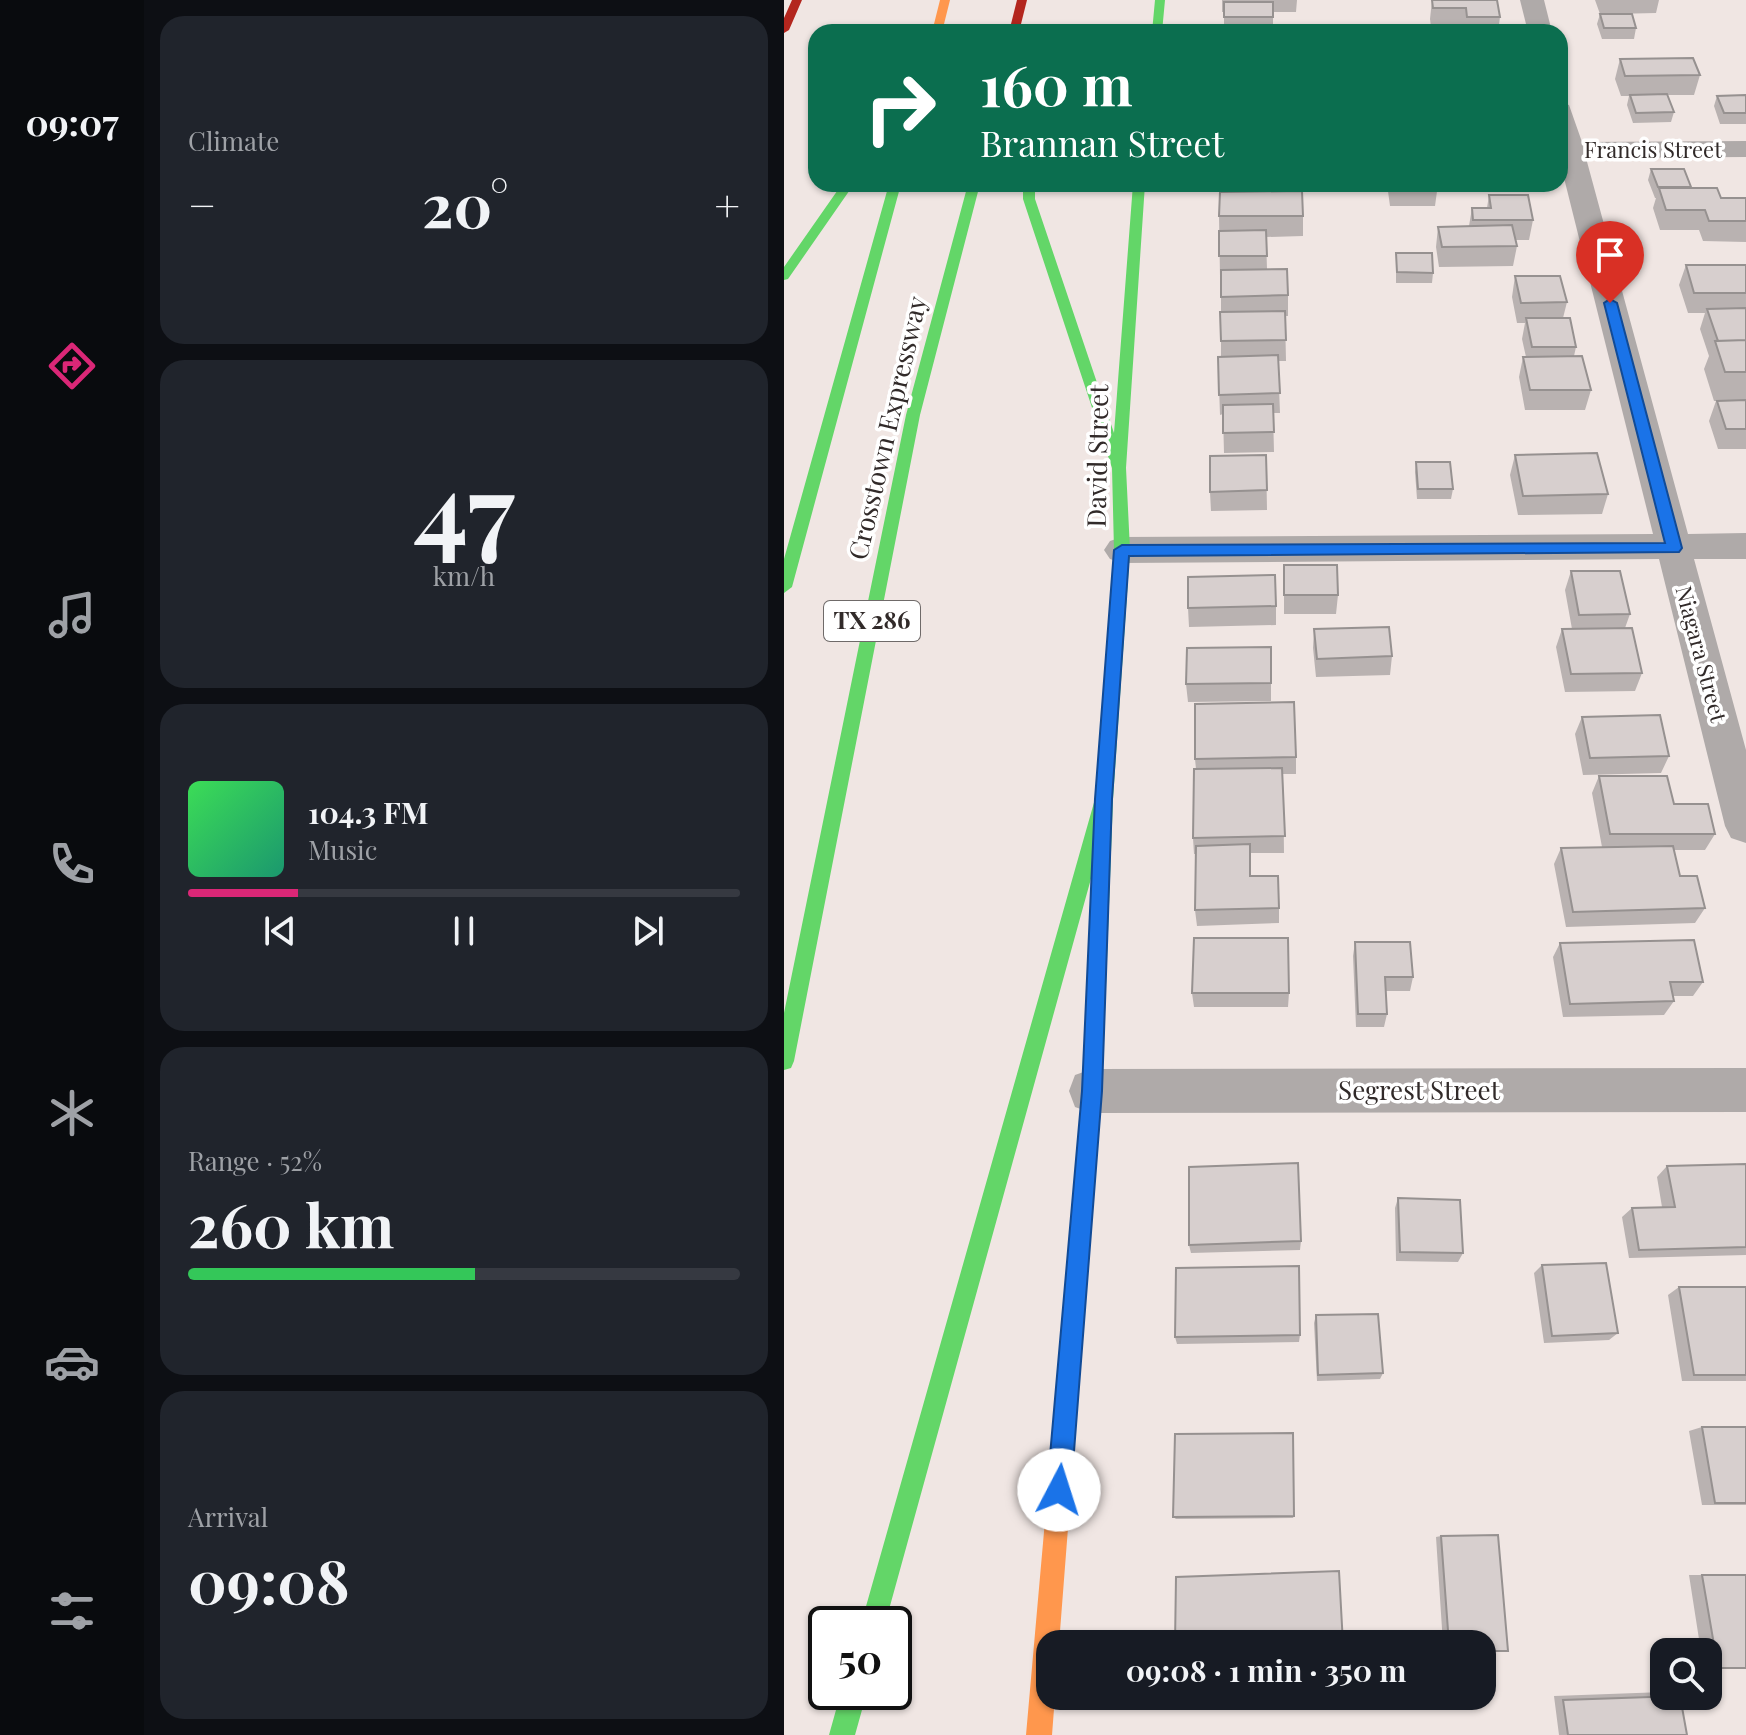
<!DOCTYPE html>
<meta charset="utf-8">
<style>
body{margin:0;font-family:"Playfair Display",serif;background:#20242c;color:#f1f3f6;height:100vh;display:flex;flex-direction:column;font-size:30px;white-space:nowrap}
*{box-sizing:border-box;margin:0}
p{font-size:26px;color:#9ea1a6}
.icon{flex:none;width:44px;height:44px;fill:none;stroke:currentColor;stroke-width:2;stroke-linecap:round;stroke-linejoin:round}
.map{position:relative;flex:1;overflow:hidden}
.sheet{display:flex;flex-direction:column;gap:16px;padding:16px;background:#0d0f14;width:640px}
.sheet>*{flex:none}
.guide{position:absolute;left:24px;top:24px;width:760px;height:168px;border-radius:24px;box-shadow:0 2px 6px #0004;background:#0b6e4f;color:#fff;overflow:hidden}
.buttons{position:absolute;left:866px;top:1638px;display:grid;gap:16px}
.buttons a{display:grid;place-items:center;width:72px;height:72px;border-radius:16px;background:#171b24;box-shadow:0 2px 6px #0004;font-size:40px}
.speed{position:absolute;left:24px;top:1606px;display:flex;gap:16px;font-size:40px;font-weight:700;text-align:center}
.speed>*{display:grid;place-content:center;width:104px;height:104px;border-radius:50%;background:#171b24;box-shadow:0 2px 6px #0004;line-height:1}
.speed .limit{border:4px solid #111;border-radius:12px;background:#fff;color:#111}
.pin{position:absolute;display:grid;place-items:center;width:68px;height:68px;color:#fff;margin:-82px -34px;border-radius:50% 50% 50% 0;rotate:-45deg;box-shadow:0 0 8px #0007}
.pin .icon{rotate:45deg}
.me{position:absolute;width:88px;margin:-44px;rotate:5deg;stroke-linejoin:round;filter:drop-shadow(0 0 6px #0008)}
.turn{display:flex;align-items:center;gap:28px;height:168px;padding:0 40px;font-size:36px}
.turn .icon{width:104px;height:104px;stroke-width:2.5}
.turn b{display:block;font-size:56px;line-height:68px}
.big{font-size:60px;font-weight:700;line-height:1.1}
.sheet .widget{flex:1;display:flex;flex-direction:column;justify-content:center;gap:12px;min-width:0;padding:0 28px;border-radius:24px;background:#20242c}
.sheet .dial{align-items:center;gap:0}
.dial b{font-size:104px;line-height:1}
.song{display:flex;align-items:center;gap:24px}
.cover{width:96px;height:96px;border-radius:12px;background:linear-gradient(135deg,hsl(130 70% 55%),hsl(160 70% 35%))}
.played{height:8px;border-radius:4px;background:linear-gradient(90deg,#db2777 20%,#363941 20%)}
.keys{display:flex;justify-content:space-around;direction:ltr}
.heat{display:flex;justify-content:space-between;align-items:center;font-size:44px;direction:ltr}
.charge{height:12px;border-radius:6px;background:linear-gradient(90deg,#34c759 52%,#363941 0)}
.trip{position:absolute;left:252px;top:1630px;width:460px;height:80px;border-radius:24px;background:#171b24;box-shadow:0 2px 6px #0004;font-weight:700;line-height:80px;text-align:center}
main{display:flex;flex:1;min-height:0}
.tabs{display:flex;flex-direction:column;width:144px;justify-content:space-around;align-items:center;background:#090b0e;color:#9ea1a6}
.tabs .icon{width:56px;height:56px}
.tabs .current{color:#db2777}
.tabs b{font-size:36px;color:#f1f3f6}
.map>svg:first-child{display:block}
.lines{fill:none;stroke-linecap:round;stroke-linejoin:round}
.street{fill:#afaaa9;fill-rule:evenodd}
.fast{fill:#63d668;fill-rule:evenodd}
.slow{fill:#ff974d;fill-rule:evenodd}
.jam{fill:#b3261e;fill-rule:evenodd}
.wall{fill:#b9b2b1}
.building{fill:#d7cfce;stroke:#969190;stroke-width:2}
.route{fill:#1a73e8;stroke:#114b97;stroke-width:2}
.labels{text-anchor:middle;stroke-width:7;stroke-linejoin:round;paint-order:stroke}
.far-street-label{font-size:22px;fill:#312a29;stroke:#fff}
.shield{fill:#fff;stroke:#6f6a69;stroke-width:2}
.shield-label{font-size:24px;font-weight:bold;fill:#312a29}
.street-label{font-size:26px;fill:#312a29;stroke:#fff}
</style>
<main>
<nav class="tabs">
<b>09:07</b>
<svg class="icon current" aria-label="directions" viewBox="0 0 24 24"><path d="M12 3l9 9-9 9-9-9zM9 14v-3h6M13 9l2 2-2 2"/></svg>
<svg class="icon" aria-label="music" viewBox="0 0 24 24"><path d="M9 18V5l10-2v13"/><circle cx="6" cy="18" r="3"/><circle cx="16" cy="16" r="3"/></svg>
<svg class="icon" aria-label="phone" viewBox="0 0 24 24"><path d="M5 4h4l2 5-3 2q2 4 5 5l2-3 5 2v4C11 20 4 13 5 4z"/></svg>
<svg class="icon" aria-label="climate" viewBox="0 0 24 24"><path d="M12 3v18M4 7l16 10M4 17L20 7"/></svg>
<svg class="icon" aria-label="car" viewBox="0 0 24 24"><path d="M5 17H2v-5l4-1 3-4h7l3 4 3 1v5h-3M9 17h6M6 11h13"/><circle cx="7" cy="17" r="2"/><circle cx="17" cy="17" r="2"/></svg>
<svg class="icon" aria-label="filters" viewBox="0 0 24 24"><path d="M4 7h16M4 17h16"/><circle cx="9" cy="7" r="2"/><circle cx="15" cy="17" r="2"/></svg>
</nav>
<section class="sheet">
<div class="widget"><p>Climate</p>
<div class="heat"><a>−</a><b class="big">20°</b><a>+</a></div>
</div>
<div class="widget dial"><b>47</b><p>km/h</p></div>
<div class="widget">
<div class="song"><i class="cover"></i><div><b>104.3 FM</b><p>Music</p></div></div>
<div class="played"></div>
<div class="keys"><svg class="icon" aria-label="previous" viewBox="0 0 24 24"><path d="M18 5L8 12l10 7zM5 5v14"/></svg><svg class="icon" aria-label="pause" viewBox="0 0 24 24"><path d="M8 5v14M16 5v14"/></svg><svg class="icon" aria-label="next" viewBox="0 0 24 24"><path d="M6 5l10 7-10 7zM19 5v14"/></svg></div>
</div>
<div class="widget"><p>Range · 52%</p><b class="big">260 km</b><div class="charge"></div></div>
<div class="widget"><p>Arrival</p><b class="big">09:08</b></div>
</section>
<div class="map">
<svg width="962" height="1735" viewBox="0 0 962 1735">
<rect width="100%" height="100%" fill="#f0e6e3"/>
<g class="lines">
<path class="street" d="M736 0H760L768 32H744Z
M776 102 785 105 798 142 962 141V157L802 158 904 534 962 533V559H910L962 750V843L947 838 941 826 875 559 338 563 326 559 320 550 326 541 338 537 869 534 776 162Z
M962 1068V1112L308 1113 291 1107 285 1091 291 1075 308 1069Z"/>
<path class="fast" d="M371 0H381L378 32H368Z
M58 184H70L4 279 0 280V267Z
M105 184H117L8 587 0 593V559Z
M184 184H196L136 415 10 1061 7 1068 0 1070V1013L122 415Z
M239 184H251V199L330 433 349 184H361L342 468 346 550 329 799 318 1091 310 1193 307 1200 300 1203 293 1200 290 1193 298 1091 308 875 101 1624H77L311 799 330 550 328 468 239 199Z
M57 1692H83L71 1735H45Z"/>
<path class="slow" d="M156 0H166L158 32H148Z
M300 1183 307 1186 310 1193 275 1644H266V1696H271L268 1735H242L290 1193 293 1186Z"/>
<path class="jam" d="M8 0H18L5 30 0 33V18Z
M233 0H243L235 32H225Z"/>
</g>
<path class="wall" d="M438 0H513L512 12H489V32H440V12H438Z
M648 0 716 17 714 32H671L672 27H647L646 19Z
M811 0H875L872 13 829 14 852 28 850 39H818L813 24 816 14Z
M836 59 916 75 910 95H883L890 112 887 122 849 123 843 105 845 96H837L831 79Z
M962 95V124H936L930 106 933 96Z
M867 169 907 187 937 198H962V242L919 241 915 230H876L869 208 872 198H871L864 180Z
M438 184H501L500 191 519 216V236L482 237 483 269 504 295V316H501L502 361H494L496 413H489L490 452 440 453 439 414 436 415 434 357H437V277H436L435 216Z
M603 184H654L651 206H606Z
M705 195 749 220 745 240H732L733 246 729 266 655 267 652 247 654 227 685 226 688 208H703Z
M612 253 649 273 648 283H612Z
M902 265H962V449H934L925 421 932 401H930L920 369 925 356 916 329 921 313H904L895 285Z
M731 276 783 302 779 318 792 347 790 356 807 390 801 410H741L735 377 739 357H742L738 339 741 323H733L728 297Z
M482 455 483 510 427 511 426 492Z
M731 455 824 494 818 514 734 515 726 475Z
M632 462 669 489 667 499H633L631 472Z
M500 565 554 595 552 614H500Z
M787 571 846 614 841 628 858 673 851 691 781 692 772 647 778 629H788L781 590Z
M492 606V625L405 627 404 608Z
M530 629 608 656 606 675 532 677 529 648Z
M487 647V701L404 702 402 684Z
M798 717 885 756 877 773 799 775 791 734Z
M512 757V774H499L500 853H466V876L495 908V923L413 926 411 910V854H410L409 838 412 769 411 759Z
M815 776 890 804 931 834 921 850H890L896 876 921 908 911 923 782 927 770 864 777 848 818 847 808 793Z
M571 942 629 977 626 991H602L603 1014 600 1027H572L569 956Z
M776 943 919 982 909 996H889L890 1001 880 1015 779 1017 769 957Z
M408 993H505L504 1007H410Z
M962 1164V1255L845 1258 838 1217 848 1208 878 1207 873 1177 883 1166Z
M614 1198 679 1253 674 1262 612 1261 611 1208Z
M517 1241 516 1250 407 1253 405 1245Z
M758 1265 834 1333 825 1340 760 1343 750 1273Z
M895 1287H962V1381H898L884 1295Z
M532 1315 599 1373 596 1379 533 1381 530 1323Z
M516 1335 515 1342 393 1344 391 1337Z
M918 1427H962V1505H918L905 1431Z
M510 1516 509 1518 392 1519 389 1517Z
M657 1536 698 1644H659L652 1537Z
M905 1575H962L934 1668 924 1666V1652H917Z
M880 1692V1696L903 1735H775L770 1696Z"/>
<path class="building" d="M648 0H713L716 17H683L682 8H649Z
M440 2H489V17H440Z
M816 14H848L852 28H820Z
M672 26H713L714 32H673Z
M441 30H487V32H441Z
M909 58 916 75 841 76 836 59Z
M883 94 890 112 852 113 846 95Z
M962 95V113H940L933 96Z
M867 169H900L907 187H874Z
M608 184H654V185L608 186Z
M875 188H933L937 198H962V221H925L921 210H882Z
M518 191 519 216H435L436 192Z
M705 195H744L749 220H689L688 208H707Z
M728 225 733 246 658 247 654 227Z
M482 230 483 256H435V231Z
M612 253H648L649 273 613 272Z
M902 265H962V293H910Z
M503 269 504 295 437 297V270Z
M731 276H776L783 302 737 303Z
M962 308V340L934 341 923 309Z
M501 311 502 340 437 341 436 312Z
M742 318H786L792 347H748Z
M962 340V372H941L931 341Z
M494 355 496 393 435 395 434 357Z
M798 356 807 390H746L739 357Z
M962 400V429H942L933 401Z
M489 404 490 432 439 433V405Z
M813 453 824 494 739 496 731 455Z
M482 455 483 490 426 492V456Z
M632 462H666L669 489H634Z
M500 565H553L554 595H500Z
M787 571H836L846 614 795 615Z
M491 575 492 606 404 608V577Z
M605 627 608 656 533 659 530 629Z
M848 628 858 673 787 674 778 629Z
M487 647V683L402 684 403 648Z
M510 702 512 757 411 759V704Z
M876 715 885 756 806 758 798 717Z
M498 768 501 836 409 838 410 769Z
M815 776H883L890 804H924L931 834H826Z
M466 844V876H494L495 908 411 910 412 846Z
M889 846 896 876H913L921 908 789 912 777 848Z
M410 938H504L505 993H408Z
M910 940 919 982H886L890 1001 786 1004 776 943Z
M571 942H626L629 977H601L603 1014H574Z
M514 1163 517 1241 405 1245V1167Z
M962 1164V1247L855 1250 848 1208 891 1207 883 1166Z
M614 1198 676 1200 679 1253 616 1252Z
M822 1263 834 1333 768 1336 758 1265Z
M515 1266 516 1335 391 1337 392 1268Z
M895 1287H962V1375H910Z
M594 1314 599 1373 534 1375 532 1315Z
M918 1427H962V1503H931Z
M509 1433 510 1516 389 1517 391 1434Z
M714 1535 724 1651H698V1644H665L657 1536Z
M555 1571 559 1644H391L392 1577Z
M918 1575H962V1668H934Z
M896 1696 903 1735H784L779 1700Z"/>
<path class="route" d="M826 299 833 303 898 548 895 552 345 556 328 799 318 1091 287 1490 283 1498 275 1502 267 1498 263 1490 298 1091 311 799 330 550 338 545 881 543 820 303Z"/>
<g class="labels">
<g class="far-street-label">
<text x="869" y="158">Francis Street</text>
<text transform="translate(917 654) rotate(75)" y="8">Niagara Street</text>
</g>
<rect class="shield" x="40" y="601" width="96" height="40" rx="6"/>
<g class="shield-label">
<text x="88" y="629">TX 286</text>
</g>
<g class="street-label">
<text transform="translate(104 428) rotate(-77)" y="9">Crosstown Expressway</text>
<text transform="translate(314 456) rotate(-89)" y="9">David Street</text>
<text x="635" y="1100">Segrest Street</text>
</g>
</g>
</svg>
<div class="buttons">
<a><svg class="icon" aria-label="search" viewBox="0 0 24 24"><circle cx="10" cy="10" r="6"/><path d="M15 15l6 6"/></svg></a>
</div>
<div class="speed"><div class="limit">50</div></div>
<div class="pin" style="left:826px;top:303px;background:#d93025"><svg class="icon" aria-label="arrive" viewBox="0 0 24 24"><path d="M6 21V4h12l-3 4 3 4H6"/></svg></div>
<svg class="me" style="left:275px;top:1490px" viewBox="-20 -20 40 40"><circle r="19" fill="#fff"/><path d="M0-13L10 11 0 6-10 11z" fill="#1a73e8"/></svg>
<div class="trip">09:08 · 1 min · 350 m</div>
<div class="guide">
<div class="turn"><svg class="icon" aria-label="right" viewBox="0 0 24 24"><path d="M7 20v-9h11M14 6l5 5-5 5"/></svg><div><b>160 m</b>Brannan Street</div></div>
</div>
</div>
</main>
